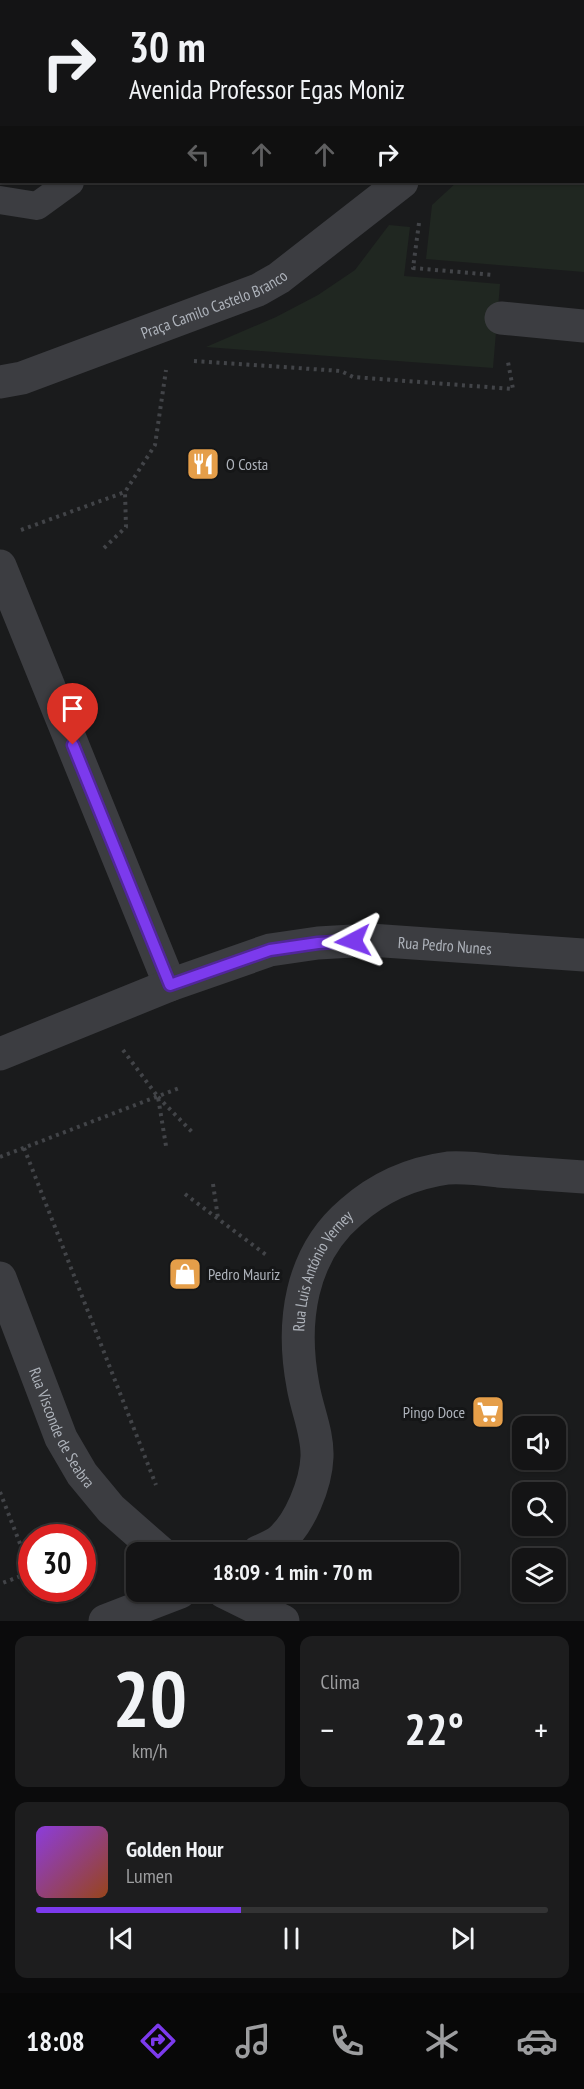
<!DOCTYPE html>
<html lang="pt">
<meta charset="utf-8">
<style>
body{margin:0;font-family:"PT Sans Narrow",sans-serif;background:#1d1d1e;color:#f1f3f6;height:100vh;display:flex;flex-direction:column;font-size:22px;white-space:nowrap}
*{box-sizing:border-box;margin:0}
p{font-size:20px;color:#9d9ea0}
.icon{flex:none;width:33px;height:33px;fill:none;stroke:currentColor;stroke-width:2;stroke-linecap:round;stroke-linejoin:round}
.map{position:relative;height:1621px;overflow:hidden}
.sheet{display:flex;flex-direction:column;gap:15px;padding:15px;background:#0b0b0c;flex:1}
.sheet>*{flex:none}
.banner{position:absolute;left:0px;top:0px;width:585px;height:183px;box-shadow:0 2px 4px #0004,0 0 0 2px #333334;background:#141415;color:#f1f3f6;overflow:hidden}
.buttons{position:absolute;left:512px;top:1416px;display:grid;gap:12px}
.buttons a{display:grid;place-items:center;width:54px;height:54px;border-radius:12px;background:#141415;box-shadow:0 2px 4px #0004,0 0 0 2px #333334;font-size:30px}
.speed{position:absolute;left:18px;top:1524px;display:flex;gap:12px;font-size:30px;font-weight:700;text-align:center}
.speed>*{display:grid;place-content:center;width:78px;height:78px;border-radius:50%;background:#141415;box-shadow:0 2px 4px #0004,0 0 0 2px #333334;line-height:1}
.speed .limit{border:9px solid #d22;background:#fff;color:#111}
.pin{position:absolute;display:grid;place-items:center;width:51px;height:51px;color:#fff;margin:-62px -26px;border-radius:50% 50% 50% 0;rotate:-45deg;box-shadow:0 0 6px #0007}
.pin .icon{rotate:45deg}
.me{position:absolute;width:66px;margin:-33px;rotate:266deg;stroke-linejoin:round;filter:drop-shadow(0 0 4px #0008)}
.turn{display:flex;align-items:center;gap:21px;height:126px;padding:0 30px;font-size:27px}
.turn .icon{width:78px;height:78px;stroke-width:2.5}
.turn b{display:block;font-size:42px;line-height:51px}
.lanes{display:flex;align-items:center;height:57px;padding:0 30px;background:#0003;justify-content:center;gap:30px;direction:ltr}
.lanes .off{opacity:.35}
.big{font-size:45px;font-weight:600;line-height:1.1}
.sheet .card{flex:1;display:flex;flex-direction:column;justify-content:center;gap:9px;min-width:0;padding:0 21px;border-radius:12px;background:#1d1d1e}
.sheet .dial{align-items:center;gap:0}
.dial b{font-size:78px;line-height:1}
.song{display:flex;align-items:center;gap:18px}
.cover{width:72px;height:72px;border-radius:9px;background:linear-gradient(135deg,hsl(270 70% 55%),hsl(20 70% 35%))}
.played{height:6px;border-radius:3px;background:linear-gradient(90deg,#7c3aed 40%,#333334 40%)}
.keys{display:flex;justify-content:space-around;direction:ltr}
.heat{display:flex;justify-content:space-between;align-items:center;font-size:33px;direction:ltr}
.sheet .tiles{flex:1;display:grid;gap:15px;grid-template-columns:1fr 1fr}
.card:last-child{grid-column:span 2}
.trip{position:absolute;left:126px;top:1542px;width:333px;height:60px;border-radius:12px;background:#141415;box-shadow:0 2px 4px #0004,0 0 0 2px #333334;font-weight:600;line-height:60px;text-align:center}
.dock{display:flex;height:96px;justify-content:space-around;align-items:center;background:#080808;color:#9d9ea0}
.dock .icon{width:42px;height:42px}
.dock .on{color:#7c3aed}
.dock b{font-size:27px;color:#f1f3f6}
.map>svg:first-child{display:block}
.green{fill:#202721}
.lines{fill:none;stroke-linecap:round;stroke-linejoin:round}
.path{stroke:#424448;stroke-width:4;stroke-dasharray:3 4.5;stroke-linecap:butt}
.service{stroke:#3c3d41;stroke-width:28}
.minor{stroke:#3c3d41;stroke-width:33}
.route-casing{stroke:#51269a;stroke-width:15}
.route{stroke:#7c3aed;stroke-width:10}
.labels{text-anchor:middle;stroke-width:6;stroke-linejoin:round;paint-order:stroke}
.street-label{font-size:16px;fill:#aeb3bb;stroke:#151617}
.poi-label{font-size:16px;fill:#aeb3bb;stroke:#151617;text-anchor:start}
</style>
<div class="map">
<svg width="584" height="1621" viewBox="0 0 584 1621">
<rect width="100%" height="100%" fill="#1a1b1c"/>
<path class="green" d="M584 115V272L426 259 432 205 457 182H584Z
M389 225 410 227 404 276 500 284 493 368 206 347 276 317 318 295 355 270Z"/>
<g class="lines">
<path class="path" d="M574 2V0
M419 223 413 268 494 275
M194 361 341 371 353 377 513 389 508 362
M21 530 125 492
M104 548 126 527 125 492 155 445 166 370
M123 1050 158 1097 166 1146
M158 1097 194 1134
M24 1148 156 1485
M0 1157 182 1087
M213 1184 218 1218
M185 1194 269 1257
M0 1492 31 1572 0 1584"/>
<path class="service" d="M0 67H2
M0 200 37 206 70 182"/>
<g class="minor">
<path d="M36 2V0"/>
<path d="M0 149 2 143"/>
<path d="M501 318 584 326"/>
<path id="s1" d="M0 382 22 378 258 290 279 278 402 182"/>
<path d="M0 566 170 985"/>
<path id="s2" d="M0 1054 170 985 270 950 318 943 370 940 584 955"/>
<path id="s3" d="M0 1278 61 1438 82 1474 111 1509 160 1552"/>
<path id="s4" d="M258 1552C265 1549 272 1546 278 1542 300 1525 316 1483 317 1457 318 1433 307 1410 303 1386 291 1323 300 1255 351 1212 379 1187 411 1173 448 1168 464 1167 482 1169 498 1171 527 1173 555 1175 584 1177"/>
<path d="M224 1592 283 1621"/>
<path d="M105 1621 180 1592"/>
</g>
</g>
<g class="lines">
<g class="route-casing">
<path id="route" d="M73 745 170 985 270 950 318 943 353 941"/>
</g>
<use href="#route" class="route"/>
</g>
<defs>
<g id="restaurant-square" transform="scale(1.725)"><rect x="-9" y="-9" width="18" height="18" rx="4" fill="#e59e49" stroke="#151617"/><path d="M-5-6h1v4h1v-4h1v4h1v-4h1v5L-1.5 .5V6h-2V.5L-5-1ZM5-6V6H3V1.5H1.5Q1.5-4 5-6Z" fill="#fff"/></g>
<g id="shop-square" transform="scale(1.725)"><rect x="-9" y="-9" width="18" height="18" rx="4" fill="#e59e49" stroke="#151617"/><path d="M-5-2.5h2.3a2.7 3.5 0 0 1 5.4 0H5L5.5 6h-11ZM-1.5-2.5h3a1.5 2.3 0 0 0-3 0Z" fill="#fff"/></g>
<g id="supermarket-square" transform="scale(1.725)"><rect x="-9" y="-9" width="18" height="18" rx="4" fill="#e59e49" stroke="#151617"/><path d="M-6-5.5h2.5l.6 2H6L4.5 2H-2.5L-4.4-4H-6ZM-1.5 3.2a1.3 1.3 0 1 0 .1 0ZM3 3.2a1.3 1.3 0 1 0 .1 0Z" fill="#fff"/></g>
</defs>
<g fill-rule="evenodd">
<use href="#restaurant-square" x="203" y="464"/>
<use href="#shop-square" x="185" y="1274"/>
<use href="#supermarket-square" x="488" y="1412"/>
</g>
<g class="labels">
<g class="street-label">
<text dy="6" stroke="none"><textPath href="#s1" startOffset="228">Praça Camilo Castelo Branco</textPath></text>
<text dy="6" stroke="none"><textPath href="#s2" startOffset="465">Rua Pedro Nunes</textPath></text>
<text dy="6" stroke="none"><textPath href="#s4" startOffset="312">Rua Luis António Verney</textPath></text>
<text dy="6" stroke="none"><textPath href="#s3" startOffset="162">Rua Visconde de Seabra</textPath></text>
</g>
<g class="poi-label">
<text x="226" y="470">O Costa</text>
<text x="208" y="1280">Pedro Mauriz</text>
<text x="465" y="1418" text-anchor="end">Pingo Doce</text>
</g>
</g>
</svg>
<div class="buttons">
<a><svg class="icon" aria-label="sound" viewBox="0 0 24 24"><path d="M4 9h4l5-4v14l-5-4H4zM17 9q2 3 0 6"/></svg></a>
<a><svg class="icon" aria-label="search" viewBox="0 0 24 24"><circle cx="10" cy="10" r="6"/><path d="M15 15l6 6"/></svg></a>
<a><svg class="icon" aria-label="layers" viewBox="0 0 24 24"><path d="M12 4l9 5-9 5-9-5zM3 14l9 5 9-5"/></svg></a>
</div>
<div class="speed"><div class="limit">30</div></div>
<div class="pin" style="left:73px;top:745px;background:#d93025"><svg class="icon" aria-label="arrive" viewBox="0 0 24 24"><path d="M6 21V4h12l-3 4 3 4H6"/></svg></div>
<svg class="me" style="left:353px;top:941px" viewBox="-20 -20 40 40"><path d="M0-17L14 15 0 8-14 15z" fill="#7c3aed" stroke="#fff" stroke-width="4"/></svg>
<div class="trip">18:09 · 1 min · 70 m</div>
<div class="banner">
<div class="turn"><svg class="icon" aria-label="right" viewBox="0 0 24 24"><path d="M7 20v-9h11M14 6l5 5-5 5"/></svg><div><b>30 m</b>Avenida Professor Egas Moniz</div></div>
<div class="lanes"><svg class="icon off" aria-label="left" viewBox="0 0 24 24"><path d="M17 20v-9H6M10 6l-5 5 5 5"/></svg><svg class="icon off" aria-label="ahead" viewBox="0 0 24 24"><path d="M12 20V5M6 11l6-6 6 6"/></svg><svg class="icon off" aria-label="ahead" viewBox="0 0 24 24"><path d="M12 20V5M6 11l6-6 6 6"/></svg><svg class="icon" aria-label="right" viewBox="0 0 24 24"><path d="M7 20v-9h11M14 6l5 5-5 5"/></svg></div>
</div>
</div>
<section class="sheet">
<div class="tiles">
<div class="card dial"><b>20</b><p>km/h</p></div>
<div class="card"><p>Clima</p>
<div class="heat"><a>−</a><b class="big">22°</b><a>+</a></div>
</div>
<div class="card">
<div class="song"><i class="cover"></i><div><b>Golden Hour</b><p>Lumen</p></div></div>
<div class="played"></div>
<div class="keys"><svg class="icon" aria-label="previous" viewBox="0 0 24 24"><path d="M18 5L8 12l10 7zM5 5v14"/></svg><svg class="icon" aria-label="pause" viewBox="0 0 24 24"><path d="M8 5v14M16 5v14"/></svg><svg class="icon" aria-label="next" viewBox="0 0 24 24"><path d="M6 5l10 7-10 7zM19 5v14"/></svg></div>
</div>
</div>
</section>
<nav class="dock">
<b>18:08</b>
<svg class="icon on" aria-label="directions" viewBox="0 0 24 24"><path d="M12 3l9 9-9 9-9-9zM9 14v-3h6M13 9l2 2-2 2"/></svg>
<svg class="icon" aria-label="music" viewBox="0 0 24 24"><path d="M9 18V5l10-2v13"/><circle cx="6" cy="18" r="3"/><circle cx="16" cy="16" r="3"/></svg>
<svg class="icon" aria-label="phone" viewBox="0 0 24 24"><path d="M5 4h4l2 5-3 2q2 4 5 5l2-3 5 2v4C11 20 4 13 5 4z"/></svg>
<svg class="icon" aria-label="climate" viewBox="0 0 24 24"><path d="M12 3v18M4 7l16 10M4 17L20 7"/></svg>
<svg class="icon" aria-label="car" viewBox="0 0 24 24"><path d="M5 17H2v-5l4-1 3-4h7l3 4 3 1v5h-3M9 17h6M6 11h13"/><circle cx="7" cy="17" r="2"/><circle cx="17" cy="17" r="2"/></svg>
</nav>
